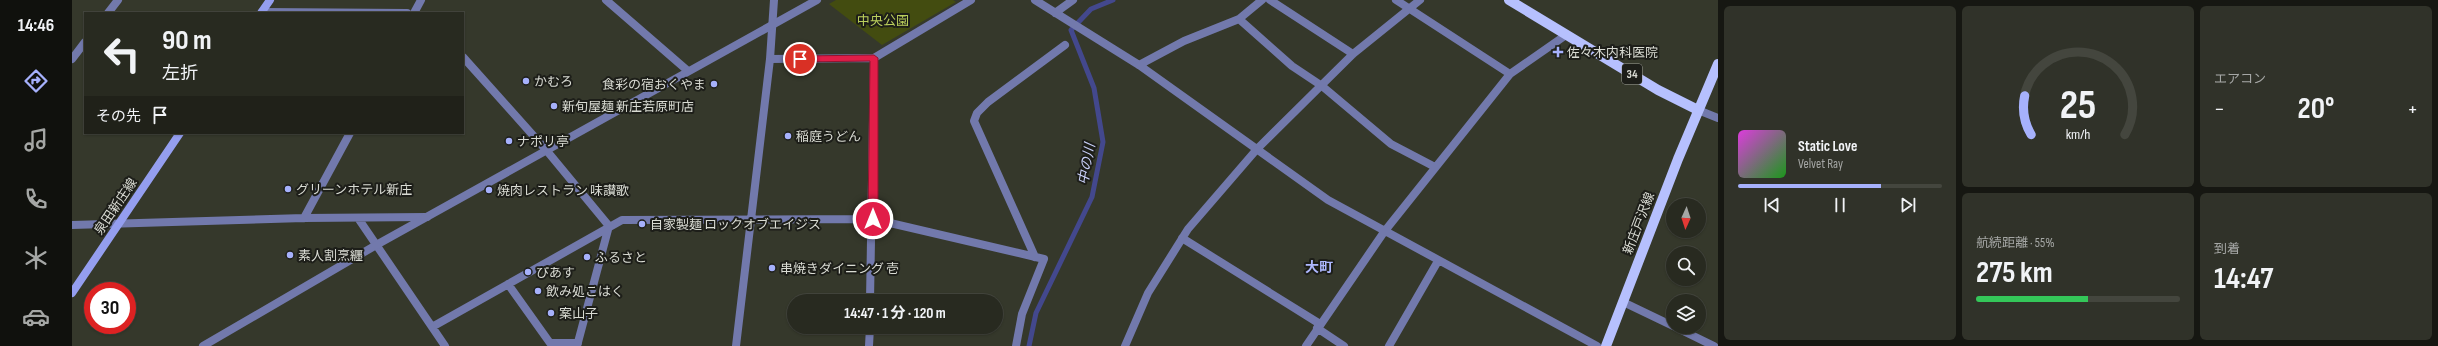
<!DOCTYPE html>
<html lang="ja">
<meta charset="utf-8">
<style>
body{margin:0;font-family:"Sofia Sans Condensed","Noto Sans JP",sans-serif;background:#303229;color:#f1f3f6;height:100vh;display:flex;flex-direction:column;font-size:15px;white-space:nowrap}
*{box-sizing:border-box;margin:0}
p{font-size:13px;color:#a5a7a5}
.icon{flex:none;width:22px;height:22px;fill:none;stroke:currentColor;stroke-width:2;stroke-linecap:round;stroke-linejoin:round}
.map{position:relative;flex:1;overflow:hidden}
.sheet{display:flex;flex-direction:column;gap:6px;padding:6px;background:#161712;width:720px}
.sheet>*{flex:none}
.top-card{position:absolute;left:12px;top:12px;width:380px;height:122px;border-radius:0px;box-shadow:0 1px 3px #0004,0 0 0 1px #44463e;background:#282a20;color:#f1f3f6;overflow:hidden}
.needle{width:26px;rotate:183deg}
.buttons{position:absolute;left:1594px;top:198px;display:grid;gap:8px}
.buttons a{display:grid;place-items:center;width:40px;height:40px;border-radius:50%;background:#282a20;box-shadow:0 1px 3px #0004,0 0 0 1px #44463e;font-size:20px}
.speed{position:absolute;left:12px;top:282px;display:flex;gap:8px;font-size:20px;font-weight:700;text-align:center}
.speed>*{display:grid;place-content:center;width:52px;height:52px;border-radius:50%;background:#282a20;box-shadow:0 1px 3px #0004,0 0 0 1px #44463e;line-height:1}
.speed .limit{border:6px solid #d22;background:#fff;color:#111}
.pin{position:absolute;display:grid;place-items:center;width:34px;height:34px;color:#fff;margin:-17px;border:2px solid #fff;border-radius:50%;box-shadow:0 1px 4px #0007}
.me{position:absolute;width:44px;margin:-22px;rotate:0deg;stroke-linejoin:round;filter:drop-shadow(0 0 3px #0008)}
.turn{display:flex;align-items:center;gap:14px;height:84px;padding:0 12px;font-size:18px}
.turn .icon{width:52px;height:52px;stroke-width:2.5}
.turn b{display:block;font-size:28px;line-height:34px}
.then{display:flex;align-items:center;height:38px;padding:0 12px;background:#0003;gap:8px;font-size:15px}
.big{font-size:30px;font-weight:700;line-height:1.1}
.sheet .card{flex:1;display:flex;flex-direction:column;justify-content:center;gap:6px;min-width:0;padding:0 14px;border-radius:6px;background:#303229}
.sheet .dial{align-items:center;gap:0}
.dial svg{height:104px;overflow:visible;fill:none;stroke:#44463e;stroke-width:7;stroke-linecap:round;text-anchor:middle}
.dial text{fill:#f1f3f6;stroke:none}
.song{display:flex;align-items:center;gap:12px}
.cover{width:48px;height:48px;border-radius:6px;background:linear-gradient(135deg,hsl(300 70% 55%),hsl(120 70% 35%))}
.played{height:4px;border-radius:2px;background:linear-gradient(90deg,#a6b1fc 70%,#44463e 70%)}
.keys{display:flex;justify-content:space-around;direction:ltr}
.heat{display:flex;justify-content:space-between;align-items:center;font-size:22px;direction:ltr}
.charge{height:6px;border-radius:3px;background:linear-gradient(90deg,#34c759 55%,#44463e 0)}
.sheet .tiles{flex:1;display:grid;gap:6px;grid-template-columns:repeat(3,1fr)}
.card:first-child{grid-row:span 2}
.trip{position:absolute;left:715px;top:294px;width:216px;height:40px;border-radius:20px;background:#282a20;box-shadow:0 1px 3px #0004,0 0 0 1px #44463e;font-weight:700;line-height:40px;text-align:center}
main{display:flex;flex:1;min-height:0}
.tabs{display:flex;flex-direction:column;width:72px;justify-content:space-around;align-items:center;background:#10110d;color:#a5a7a5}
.tabs .icon{width:28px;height:28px}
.tabs .active{color:#a6b1fc}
.tabs b{font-size:18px;color:#f1f3f6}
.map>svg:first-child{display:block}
.green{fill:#434c10}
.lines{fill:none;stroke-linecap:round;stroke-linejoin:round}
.stream{stroke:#43488d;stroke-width:5}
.minor{stroke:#7279ac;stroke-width:8}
.tertiary{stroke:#7279ac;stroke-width:8}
.secondary{stroke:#949eef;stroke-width:8}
.primary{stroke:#b6c0fe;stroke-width:10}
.route{fill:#e11d48;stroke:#92132f}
.poi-dot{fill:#a6b1fc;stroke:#1d1e19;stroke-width:1.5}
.labels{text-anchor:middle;stroke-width:4;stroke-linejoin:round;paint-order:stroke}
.shield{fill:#1d1e19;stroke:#a1a29b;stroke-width:1}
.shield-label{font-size:12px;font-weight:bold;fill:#d9dbd3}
.park-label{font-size:13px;fill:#bbcf5c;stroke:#1d1e19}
.poi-label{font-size:13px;fill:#d9dbd3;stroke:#1d1e19;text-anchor:start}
.street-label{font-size:13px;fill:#d9dbd3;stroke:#1d1e19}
.water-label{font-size:14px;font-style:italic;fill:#c7cef6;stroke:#1d1e19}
.neighbourhood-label{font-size:14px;font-weight:bold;fill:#aeb8ff;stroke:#1d1e19}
</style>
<main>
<nav class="tabs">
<b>14:46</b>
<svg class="icon active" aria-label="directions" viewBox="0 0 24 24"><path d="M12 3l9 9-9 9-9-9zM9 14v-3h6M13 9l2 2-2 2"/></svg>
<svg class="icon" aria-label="music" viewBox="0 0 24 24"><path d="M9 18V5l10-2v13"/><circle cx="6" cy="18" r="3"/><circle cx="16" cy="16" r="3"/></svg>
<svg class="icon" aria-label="phone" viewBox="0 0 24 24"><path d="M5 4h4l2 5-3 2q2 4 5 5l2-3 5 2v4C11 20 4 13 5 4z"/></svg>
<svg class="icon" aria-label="climate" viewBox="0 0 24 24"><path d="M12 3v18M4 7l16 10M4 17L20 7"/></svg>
<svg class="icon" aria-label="car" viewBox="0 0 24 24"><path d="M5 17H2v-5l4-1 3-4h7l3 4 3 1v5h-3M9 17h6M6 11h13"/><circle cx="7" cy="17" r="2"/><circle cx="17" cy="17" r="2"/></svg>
</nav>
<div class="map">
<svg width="1646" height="346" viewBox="0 0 1646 346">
<rect width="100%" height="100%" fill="#35382b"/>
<path class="green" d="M764 0H881L884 2 810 45 757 4Z"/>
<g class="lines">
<path class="stream" d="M957 346 964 313 1020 197 1031 142 1022 88 999 30 1019 9 1041 0"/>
<path class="minor" d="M534 0 616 71
M963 0 1067 65 1256 200 1525 346
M1198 0 1281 54
M1324 0 1438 74
M190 12 335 13
M36 13 46 0
M342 13 349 0
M983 13 1001 0
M1167 19 1220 66 1250 86 1319 144 1363 167
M391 57 475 151 537 226
M0 59 13 42
M698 59 802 58 899 0
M1067 65 1112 41 1167 19 1190 0
M1626 110 1646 118
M232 218 278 133
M286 218 373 346
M0 225 232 218 355 217
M1110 238 1248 324
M963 257 902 121 905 113 916 102 993 45
M436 284 478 343H506
M798 301 802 58
M1551 302 1601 326
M360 327 550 220 801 219 972 259 950 314 944 346
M1603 327 1642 346
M1245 328 1272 346
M505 346 537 226
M664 346 698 59 702 0
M797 346 798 327
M1053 346 1076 293 1116 229 1185 149 1281 54 1348 0
M1234 346 1312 232 1438 74 1494 35
M1317 346 1366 261"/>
<path class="tertiary" d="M131 346 306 244 745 0"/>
<path class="secondary" d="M189 13 198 0
M0 293 108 133"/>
<path class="primary" d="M1437 0 1586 90 1626 110
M1534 346 1606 159 1646 64"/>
</g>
<path class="route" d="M802 55 806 58V219L801 223 796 219 798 61 728 62 724 59 728 56Z"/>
<g class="poi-dot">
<path d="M1484 46h4v4h4v4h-4v4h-4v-4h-4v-4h4z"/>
<circle cx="454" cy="81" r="4"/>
<circle cx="642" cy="84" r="4"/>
<circle cx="482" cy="106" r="4"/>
<circle cx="716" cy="136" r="4"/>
<circle cx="437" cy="141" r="4"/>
<circle cx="216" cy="189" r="4"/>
<circle cx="417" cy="190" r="4"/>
<circle cx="570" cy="224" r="4"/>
<circle cx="218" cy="255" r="4"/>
<circle cx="515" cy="257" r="4"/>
<circle cx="700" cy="268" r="4"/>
<circle cx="456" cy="272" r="4"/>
<circle cx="466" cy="291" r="4"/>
<circle cx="479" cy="313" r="4"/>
</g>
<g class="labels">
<rect class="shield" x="1550" y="64" width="20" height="20" rx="3"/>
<g class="shield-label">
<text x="1560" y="78">34</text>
</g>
<g class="park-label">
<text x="811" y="25">中央公園</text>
</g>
<g class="poi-label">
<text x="1495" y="57">佐々木内科医院</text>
<text x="462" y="86">かむろ</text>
<text x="634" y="89" text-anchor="end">食彩の宿おくやま</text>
<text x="490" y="111">新旬屋麺 新庄若原町店</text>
<text x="724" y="141">稲庭うどん</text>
<text x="445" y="146">ナポリ亭</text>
<text x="224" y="194">グリーンホテル新庄</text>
<text x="425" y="195">焼肉レストラン 味讃歌</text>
<text x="578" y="229">自家製麺 ロックオブエイジス</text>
<text x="226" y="260">素人割烹纒</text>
<text x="523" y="262">ふるさと</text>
<text x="708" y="273">串焼きダイニング 壱</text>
<text x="464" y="277">ぴあす</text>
<text x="474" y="296">飲み処こはく</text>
<text x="487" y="318">案山子</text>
</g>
<g class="street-label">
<text transform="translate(43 206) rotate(-56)" y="5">泉田新庄線</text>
<text transform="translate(1566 223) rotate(-69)" y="5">新庄戸沢線</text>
</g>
<g class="water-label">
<text transform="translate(1014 164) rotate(-80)" y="5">中の川</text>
</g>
<g class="neighbourhood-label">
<text x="1247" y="272">大町</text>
</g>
</g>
</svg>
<div class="buttons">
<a><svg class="needle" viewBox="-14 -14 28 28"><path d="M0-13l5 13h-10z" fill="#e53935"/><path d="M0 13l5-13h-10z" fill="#a5a7a5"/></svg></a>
<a><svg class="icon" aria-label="search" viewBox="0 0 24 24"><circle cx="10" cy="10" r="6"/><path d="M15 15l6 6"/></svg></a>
<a><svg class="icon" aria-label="layers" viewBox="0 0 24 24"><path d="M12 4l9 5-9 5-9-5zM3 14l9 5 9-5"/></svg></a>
</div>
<div class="speed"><div class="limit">30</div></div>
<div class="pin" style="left:728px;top:59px;background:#d93025"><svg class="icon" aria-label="arrive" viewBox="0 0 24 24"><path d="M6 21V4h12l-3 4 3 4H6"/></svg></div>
<svg class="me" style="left:801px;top:219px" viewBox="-20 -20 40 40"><circle r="17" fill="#e11d48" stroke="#fff" stroke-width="3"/><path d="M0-11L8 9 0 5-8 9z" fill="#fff"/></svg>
<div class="trip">14:47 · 1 分 · 120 m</div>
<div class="top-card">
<div class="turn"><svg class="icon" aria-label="left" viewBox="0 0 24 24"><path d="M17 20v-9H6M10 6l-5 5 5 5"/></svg><div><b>90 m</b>左折</div></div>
<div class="then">その先<svg class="icon" aria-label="arrive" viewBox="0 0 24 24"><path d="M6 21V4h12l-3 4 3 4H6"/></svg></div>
</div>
</div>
<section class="sheet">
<div class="tiles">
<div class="card">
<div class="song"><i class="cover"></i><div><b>Static Love</b><p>Velvet Ray</p></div></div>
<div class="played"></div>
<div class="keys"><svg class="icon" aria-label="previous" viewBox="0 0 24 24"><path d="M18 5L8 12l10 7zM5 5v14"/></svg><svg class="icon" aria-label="pause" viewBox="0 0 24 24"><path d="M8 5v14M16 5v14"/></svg><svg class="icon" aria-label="next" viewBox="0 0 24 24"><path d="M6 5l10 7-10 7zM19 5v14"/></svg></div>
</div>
<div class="card dial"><svg viewBox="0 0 100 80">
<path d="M14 69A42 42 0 1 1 86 69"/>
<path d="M14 69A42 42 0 0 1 9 39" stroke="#a6b1fc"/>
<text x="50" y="56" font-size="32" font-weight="700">25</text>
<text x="50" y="72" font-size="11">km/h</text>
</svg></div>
<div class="card"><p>エアコン</p>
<div class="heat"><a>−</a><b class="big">20°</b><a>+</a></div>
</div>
<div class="card"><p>航続距離 · 55%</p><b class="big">275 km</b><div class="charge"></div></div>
<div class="card"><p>到着</p><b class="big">14:47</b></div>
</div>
</section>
</main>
